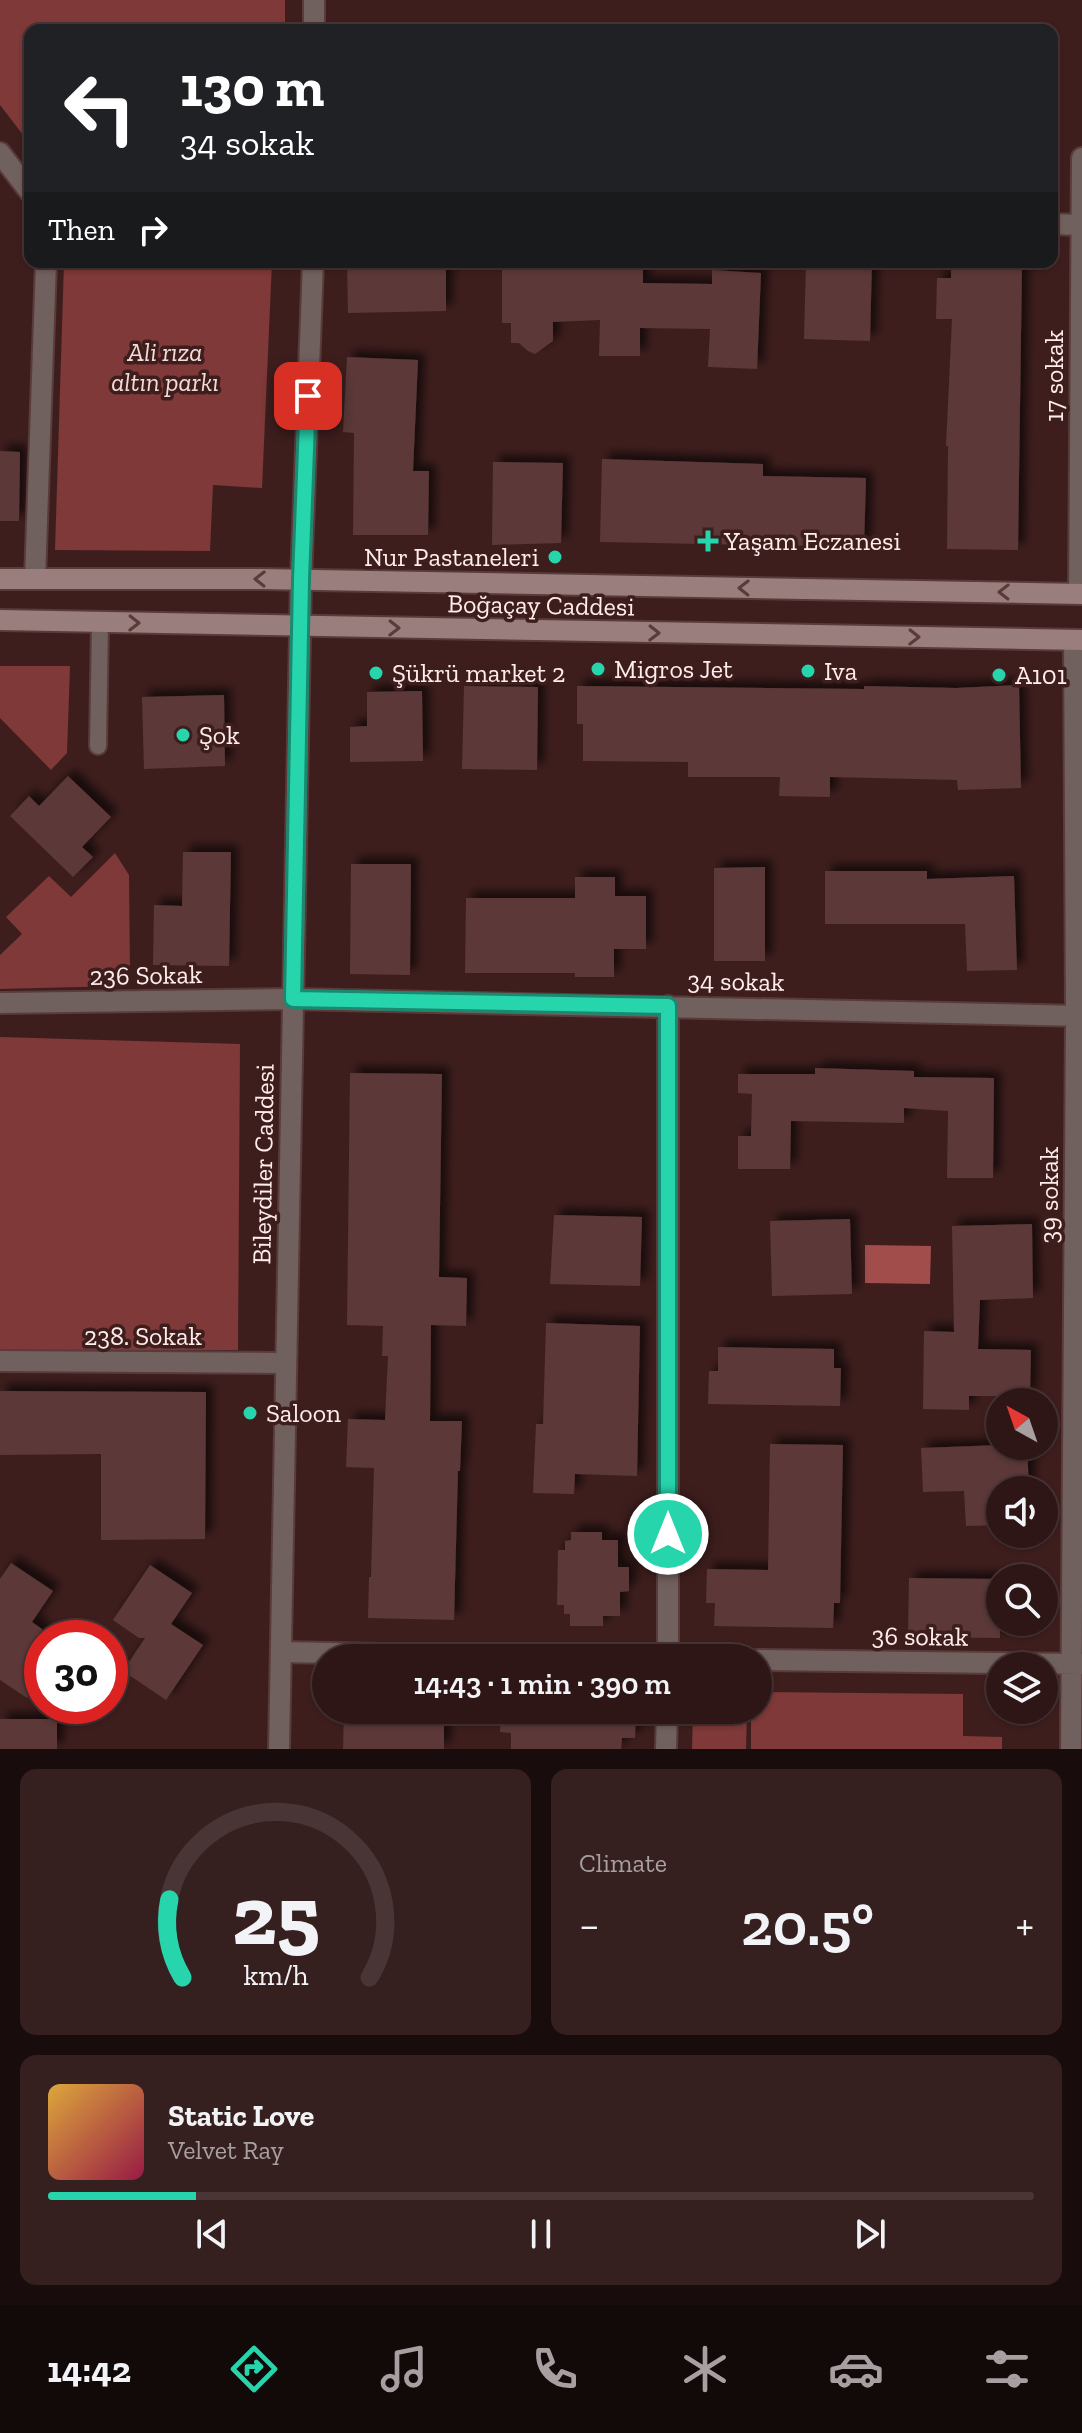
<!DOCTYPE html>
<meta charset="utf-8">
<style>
body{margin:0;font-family:"Zilla Slab",serif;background:#361f1f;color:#f1f3f6;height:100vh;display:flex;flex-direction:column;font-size:30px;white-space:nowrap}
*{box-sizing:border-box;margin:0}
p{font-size:26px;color:#a79fa1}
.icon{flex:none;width:44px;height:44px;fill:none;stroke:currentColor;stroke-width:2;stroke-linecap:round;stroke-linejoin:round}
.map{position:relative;height:1749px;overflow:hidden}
.sheet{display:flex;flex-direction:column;gap:20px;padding:20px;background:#190c0c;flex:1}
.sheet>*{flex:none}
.banner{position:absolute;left:24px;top:24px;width:1034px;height:244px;border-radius:16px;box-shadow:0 2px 6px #0004,0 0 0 2px #493535;background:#202124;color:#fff;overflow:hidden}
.needle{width:52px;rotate:320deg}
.controls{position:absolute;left:986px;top:1388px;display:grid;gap:16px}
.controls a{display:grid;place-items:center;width:72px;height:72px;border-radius:50%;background:#2e1616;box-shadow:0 2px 6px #0004,0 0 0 2px #493535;font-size:40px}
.speed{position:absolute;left:24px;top:1620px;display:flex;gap:16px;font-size:40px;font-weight:700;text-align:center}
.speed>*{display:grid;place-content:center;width:104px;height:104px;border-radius:50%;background:#2e1616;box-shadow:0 2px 6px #0004,0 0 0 2px #493535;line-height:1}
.speed .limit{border:12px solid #d22;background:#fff;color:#111}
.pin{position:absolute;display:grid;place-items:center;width:68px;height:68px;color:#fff;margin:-34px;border-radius:16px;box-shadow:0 4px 12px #0006}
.me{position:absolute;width:88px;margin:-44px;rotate:0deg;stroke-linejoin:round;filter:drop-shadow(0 0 6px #0008)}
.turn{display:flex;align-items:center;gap:28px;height:168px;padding:0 24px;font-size:36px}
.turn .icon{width:104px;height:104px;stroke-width:2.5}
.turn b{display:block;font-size:56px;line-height:68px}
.then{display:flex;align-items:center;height:76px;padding:0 24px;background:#0003;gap:16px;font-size:30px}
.big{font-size:60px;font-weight:600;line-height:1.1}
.sheet .widget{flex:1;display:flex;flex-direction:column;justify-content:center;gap:12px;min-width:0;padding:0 28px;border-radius:16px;background:#361f1f}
.sheet .dial{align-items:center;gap:0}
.dial svg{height:208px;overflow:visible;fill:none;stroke:#493535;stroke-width:7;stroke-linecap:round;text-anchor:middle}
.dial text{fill:#f1f3f6;stroke:none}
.song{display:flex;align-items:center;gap:24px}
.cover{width:96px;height:96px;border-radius:12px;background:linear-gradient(135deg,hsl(40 70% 55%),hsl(340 70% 35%))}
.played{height:8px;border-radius:4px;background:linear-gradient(90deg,#27d5ad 15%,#493535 15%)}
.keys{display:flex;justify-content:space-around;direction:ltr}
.heat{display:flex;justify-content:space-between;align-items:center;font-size:44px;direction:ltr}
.sheet .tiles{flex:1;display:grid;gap:20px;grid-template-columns:1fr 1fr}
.widget:last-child{grid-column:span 2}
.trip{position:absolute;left:312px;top:1644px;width:460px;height:80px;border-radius:40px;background:#2e1616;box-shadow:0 2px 6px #0004,0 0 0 2px #493535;font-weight:600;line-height:80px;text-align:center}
.tab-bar{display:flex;height:128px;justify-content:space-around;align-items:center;background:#120909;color:#a79fa1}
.tab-bar .icon{width:56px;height:56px}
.tab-bar .selected{color:#27d5ad}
.tab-bar b{font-size:36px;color:#f1f3f6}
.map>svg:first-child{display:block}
.green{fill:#7e3938}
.water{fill:#a14d4c}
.building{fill:#5b3938;filter:url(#shadow)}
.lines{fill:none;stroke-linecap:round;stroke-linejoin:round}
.service-casing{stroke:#583b3a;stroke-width:20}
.minor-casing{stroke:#583b3a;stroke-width:24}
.tertiary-casing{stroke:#583b3a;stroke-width:24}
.secondary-casing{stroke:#583b3a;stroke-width:24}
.service{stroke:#70605e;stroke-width:16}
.minor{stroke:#70605e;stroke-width:20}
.tertiary{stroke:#70605e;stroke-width:20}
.secondary{stroke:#997e7d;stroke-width:20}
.oneway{stroke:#593b3a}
.route-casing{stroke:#198a70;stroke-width:20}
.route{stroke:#27d5ad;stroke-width:14}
.poi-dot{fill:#27d5ad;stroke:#3d1e1d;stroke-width:3}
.labels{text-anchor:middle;stroke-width:7;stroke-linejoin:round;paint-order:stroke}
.park-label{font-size:26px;font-style:italic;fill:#f4dad8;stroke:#3d1e1d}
.street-label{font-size:26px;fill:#ffedeb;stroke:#3d1e1d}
.poi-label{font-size:26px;fill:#ffedeb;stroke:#3d1e1d;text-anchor:start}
</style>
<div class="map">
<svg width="1082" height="1749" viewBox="0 0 1082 1749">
<defs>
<filter id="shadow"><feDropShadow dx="7" dy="-7" stdDeviation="4" flood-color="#0009"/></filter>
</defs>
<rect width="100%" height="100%" fill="#3d1e1d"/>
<path class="green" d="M0 0H285V30H30V144L0 105Z
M64 262H272L262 488 213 485 210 551 55 550Z
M0 666H70L67 753 51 770 0 718Z
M115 853 129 875 130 972 120 986 0 989V955L22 934 6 917 49 876 71 897Z
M0 1037 240 1044 238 1350H0Z
M758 1692 963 1694V1736L1002 1737V1749H751V1710H758Z
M693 1710H747L746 1749H692Z"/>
<path class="water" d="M865 1245 931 1246 930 1284 865 1283Z"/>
<path class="building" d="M347 262H446V311L348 313Z
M514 262H555V266L598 265V262H643V283L712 284V270L761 273 757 369 708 367 710 329 640 328V356H599L600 320 553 322V341L535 354 528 351 519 343H511V323H502V267H514Z
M806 262H872L870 341 804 339Z
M951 263 1022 265 1018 550 947 549 948 446H946L952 319H936L937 278H951Z
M347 357 418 360 413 471H429L428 535H353L354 433 343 432Z
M0 451 20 452 19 521H0Z
M602 459 763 464V476L866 478 864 547 600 542Z
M493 462 563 463 561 543 492 545Z
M1019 685 1021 788 958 790 957 780 830 777V797L779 796 780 777H688V762L583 761V724H577V686L864 689V686L956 688Z
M464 686 538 687 537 770 462 769Z
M422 691 423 761 350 762V727L367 726V692Z
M224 695 225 766 144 769 142 697Z
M68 776 111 817 82 847 93 857 73 877 10 816 29 796 39 806Z
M183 852H231L229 966 153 965 154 905 182 906Z
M351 864H411L410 975 350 974Z
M765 867V961H714V868Z
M825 871H927V879L1014 876 1017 970 967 971 965 924H825Z
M575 877H615V896H646V949H614V977H575V973H465L466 898H575Z
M815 1068 914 1071V1077L994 1078 993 1178H947L948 1111 904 1108V1123L791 1121 790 1169H738V1136H751L752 1094 738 1093V1074H815Z
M350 1073 442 1074 439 1277 467 1278 466 1326 431 1325 430 1421H462L460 1471H458L454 1620 368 1618 369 1577H371L374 1468 346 1467 348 1419 385 1420 388 1356H382L383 1326 347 1325Z
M554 1215 642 1217 640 1286 550 1284Z
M850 1219 852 1294 772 1296 770 1221Z
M1032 1224 1033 1298 980 1300 978 1349 1031 1350 1030 1396H969V1410L923 1409 924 1331 954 1332 952 1226Z
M546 1323 640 1326 637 1476 575 1474 574 1494 533 1493 536 1424H543Z
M718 1347 834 1349V1368H841L840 1406 708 1404 709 1371H718Z
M0 1391 206 1392 205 1539 101 1540V1454L0 1455Z
M770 1444 843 1445 840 1603H834L833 1628 714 1626 715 1603H706L707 1569 768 1570Z
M1000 1445 1027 1446 1029 1489 1000 1490V1525L966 1526 964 1491 923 1492 921 1448Z
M571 1532H602V1540H618V1567H629V1591L620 1592V1616H603V1626H570V1614H564V1605H557L558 1550H565V1541L571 1540Z
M11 1563 53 1591 32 1622 42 1629V1676L27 1698 0 1680V1579Z
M150 1565 192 1593 171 1624 203 1645 166 1700 123 1671 145 1638H139L113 1620Z
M909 1578 1000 1579V1638L908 1637Z
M344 1710H444V1749H343Z
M501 1710 636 1711 635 1738H622L621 1749H511V1733L500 1732Z
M0 1719H57V1749H0Z"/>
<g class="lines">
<g class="service-casing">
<path id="service" d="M98 746 100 622"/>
</g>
<g class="minor-casing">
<path id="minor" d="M314 0V30
M0 153 30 192
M1052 224 1082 225
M35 579 46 262
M301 580 313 262
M1079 594 1082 158
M0 1003 293 999 1082 1016
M0 1361 285 1363
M281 1652 587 1658
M668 1658V1006
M758 1660 1082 1664
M666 1749 667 1710
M1071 1749 1076 1015 1074 640"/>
</g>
<g class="tertiary-casing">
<path id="tertiary" d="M279 1749 301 580"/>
</g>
<g class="secondary-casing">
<path id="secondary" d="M0 579H261L1082 594
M0 620 1082 640"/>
</g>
<use href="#service" class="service"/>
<use href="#minor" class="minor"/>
<use href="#tertiary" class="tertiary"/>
<use href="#secondary" class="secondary"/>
</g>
<defs><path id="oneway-chevron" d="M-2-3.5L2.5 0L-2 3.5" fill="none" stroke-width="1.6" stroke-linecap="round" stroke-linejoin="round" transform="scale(2)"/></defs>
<g class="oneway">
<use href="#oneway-chevron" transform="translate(260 579) rotate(-179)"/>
<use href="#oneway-chevron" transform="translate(744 588) rotate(-179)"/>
<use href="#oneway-chevron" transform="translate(1004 592) rotate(-179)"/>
<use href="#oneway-chevron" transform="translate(134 623) rotate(1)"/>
<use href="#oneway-chevron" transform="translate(394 628) rotate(1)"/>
<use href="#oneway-chevron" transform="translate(654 633) rotate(1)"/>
<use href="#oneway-chevron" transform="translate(914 637) rotate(1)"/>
</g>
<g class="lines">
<g class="route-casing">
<path id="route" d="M308 396 301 580 293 999 668 1006V1534"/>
</g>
<use href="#route" class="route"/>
</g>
<g class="poi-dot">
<path d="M704 529h8v8h8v8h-8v8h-8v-8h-8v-8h8z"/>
<circle cx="555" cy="557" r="8"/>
<circle cx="598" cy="669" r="8"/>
<circle cx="808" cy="671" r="8"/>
<circle cx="376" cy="673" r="8"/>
<circle cx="999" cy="675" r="8"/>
<circle cx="183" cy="735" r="8"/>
<circle cx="250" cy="1413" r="8"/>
</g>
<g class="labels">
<g class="park-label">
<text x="165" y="361">Ali rıza<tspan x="165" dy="30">altın parkı</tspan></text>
</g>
<g class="street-label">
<text transform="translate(1054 376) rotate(-90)" y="9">17 sokak</text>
<text transform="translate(541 605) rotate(1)" y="9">Boğaçay Caddesi</text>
<text transform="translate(146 975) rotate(-1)" y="9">236 Sokak</text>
<text transform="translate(736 981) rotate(1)" y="9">34 sokak</text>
<text transform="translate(263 1164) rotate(-89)" y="9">Bileydiler Caddesi</text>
<text transform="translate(1049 1195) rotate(-90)" y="9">39 sokak</text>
<text x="143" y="1345">238. Sokak</text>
<text transform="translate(920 1636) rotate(1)" y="9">36 sokak</text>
</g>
<g class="poi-label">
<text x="724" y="550">Yaşam Eczanesi</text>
<text x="539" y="566" text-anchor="end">Nur Pastaneleri</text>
<text x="614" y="678">Migros Jet</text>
<text x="824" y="680">Iva</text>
<text x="392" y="682">Şükrü market 2</text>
<text x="1015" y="684">A101</text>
<text x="199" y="744">Şok</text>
<text x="266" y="1422">Saloon</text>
</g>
</g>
</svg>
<div class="controls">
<a><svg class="needle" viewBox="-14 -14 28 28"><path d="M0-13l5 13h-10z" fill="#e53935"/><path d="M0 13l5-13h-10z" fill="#a79fa1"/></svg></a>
<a><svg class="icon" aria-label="sound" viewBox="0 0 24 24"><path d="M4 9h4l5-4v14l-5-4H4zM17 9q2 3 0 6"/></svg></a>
<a><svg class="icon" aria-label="search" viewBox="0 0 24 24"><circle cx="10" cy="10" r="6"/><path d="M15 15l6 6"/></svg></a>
<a><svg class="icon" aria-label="layers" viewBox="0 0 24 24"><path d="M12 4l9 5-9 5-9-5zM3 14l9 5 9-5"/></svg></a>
</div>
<div class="speed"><div class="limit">30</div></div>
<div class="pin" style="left:308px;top:396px;background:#d93025"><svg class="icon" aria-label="arrive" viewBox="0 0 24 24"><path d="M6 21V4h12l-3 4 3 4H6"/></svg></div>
<svg class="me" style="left:668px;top:1534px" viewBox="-20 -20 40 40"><circle r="17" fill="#27d5ad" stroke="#fff" stroke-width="3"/><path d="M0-11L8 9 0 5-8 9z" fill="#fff"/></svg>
<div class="trip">14:43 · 1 min · 390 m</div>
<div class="banner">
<div class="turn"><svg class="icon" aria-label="left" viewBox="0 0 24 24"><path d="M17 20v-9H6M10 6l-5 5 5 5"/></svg><div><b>130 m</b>34 sokak</div></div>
<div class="then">Then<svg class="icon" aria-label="right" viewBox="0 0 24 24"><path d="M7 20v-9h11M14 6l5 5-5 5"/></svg></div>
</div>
</div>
<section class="sheet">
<div class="tiles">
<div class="widget dial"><svg viewBox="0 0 100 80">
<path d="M14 69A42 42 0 1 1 86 69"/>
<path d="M14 69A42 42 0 0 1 9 39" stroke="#27d5ad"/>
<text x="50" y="56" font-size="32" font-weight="700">25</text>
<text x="50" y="72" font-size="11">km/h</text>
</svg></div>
<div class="widget"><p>Climate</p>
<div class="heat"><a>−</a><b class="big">20.5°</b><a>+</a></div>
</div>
<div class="widget">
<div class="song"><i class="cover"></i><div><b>Static Love</b><p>Velvet Ray</p></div></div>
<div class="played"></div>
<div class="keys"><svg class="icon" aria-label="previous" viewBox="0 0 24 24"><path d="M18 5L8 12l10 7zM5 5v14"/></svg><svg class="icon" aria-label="pause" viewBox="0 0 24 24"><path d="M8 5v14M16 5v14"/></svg><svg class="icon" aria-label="next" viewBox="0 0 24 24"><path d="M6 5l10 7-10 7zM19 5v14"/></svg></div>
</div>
</div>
</section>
<nav class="tab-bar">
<b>14:42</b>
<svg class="icon selected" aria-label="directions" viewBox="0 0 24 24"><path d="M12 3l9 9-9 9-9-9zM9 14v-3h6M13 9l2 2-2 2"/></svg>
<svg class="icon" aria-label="music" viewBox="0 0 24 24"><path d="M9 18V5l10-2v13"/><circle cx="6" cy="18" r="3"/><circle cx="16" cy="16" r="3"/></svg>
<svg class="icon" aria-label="phone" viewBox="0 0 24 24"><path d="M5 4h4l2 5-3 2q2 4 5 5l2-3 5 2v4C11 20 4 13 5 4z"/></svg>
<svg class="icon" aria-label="climate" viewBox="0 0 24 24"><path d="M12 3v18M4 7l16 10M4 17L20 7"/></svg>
<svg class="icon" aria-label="car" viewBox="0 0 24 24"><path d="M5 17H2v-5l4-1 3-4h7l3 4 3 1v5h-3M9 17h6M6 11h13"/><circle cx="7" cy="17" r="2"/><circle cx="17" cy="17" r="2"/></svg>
<svg class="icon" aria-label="filters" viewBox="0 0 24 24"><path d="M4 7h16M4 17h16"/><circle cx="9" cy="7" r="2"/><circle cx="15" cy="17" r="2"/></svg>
</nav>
